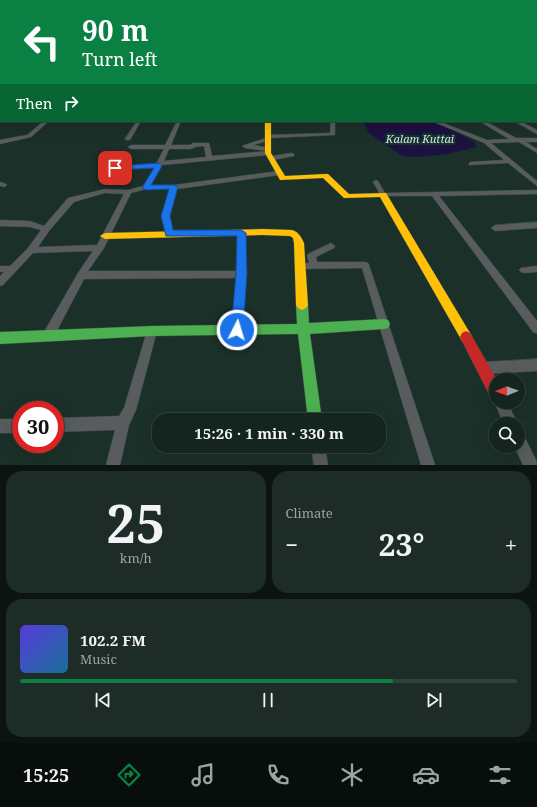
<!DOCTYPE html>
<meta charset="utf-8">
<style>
body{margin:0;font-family:"Noto Serif",serif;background:#1d2c27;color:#f1f3f6;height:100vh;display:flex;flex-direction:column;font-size:15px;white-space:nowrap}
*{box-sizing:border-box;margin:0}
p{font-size:13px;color:#9da4a4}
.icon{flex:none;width:22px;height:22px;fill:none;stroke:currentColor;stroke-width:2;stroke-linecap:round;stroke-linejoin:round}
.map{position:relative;height:465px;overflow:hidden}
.details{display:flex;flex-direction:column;gap:6px;padding:6px;background:#0b1410;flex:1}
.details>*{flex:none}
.top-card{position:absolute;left:0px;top:0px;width:537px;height:122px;box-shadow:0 4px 16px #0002,0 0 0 1px #33413c;background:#0b8043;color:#fff;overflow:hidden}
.needle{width:26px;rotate:269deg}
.buttons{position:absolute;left:489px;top:373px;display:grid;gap:8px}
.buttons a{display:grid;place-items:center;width:36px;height:36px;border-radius:50%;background:#14241e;box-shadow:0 4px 16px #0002,0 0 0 1px #33413c;font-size:20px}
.speed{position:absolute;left:12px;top:401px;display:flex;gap:8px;font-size:20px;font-weight:700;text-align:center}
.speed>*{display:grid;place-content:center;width:52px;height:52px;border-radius:50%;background:#14241e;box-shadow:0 4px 16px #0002,0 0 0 1px #33413c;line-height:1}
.speed .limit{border:6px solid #d22;background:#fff;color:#111}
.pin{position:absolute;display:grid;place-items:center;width:34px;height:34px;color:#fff;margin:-17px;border-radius:8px;box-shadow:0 2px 6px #0006}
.me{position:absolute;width:44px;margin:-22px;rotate:5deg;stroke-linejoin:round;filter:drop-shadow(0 0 3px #0008)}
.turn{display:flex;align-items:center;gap:14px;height:84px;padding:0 16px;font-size:18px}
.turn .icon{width:52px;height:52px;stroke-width:2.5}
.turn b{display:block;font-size:28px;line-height:34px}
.then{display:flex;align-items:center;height:38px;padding:0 16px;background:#0003;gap:8px;font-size:15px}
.big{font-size:30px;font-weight:700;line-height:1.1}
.details .card{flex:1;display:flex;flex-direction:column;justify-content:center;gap:6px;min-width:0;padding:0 14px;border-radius:16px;background:#1d2c27}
.details .dial{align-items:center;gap:0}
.dial b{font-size:52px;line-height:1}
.song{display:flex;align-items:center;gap:12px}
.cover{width:48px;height:48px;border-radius:6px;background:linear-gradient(135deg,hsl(250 70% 55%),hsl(200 70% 35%))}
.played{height:4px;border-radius:2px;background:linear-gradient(90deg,#0b8043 75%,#33413c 75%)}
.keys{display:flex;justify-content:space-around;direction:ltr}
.heat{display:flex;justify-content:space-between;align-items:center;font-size:22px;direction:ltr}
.details .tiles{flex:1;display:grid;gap:6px;grid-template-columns:1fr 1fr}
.card:last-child{grid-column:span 2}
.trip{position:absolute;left:152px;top:413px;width:234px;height:40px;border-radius:16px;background:#14241e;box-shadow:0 4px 16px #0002,0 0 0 1px #33413c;font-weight:700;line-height:40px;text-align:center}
.menu{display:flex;height:64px;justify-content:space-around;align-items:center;background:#080e0c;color:#9da4a4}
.menu .icon{width:28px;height:28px}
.menu .active{color:#0b8043}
.menu b{font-size:18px;color:#f1f3f6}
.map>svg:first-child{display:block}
.water{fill:#1c1141}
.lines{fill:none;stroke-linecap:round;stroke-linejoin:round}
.street-casing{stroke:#394b43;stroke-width:1}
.fast-casing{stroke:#394b43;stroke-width:1}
.slow-casing{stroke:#394b43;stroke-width:1}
.jam-casing{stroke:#394b43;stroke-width:1}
.street{fill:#595c5e;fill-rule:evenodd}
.fast{fill:#4caf50;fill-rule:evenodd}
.slow{fill:#ffc107;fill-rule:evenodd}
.jam{fill:#c62828;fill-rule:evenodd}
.route{fill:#1a73e8;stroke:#114b97}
.labels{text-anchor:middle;stroke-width:4;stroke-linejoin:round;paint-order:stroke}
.far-water-label{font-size:11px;font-style:italic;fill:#e0dff2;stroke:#133829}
</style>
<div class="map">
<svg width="537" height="465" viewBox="0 0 537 465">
<rect width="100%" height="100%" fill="#1b3028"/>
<path class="water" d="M363 121H428L448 128 473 141 477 147 447 154 417 157 402 156 369 133Z"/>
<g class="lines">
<g class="street-casing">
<path id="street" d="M536 48H537V50H536Z
M536 72H537V75H536Z
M0 80H1V82H0Z
M536 88H537V90H536Z
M536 93H537V95H536Z
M536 102H537V104H536Z
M0 107H1V109H0Z
M44 121H49L31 137 0 144V140L27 135Z
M137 121H141L130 140H126L125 139Z
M177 121H181L171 145H190L193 143H209L212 156 268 151 271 153 268 155 162 165 151 185H174L279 171 282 173 279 175 177 189 170 216 173 233 169 236 165 233 162 216 170 189H146L131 193 104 248 88 271H236L237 233 238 231H244L245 233 246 274 242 330 241 333 237 335 233 333 232 330 236 278 84 279 52 340 48 341 44 340 43 336 44 332 78 273 93 251 33 253 3 285 0 286V276L4 272H0V266H10L28 248 41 230 30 227 0 226V220L30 221 44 226 68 198 105 189 128 190 143 186 154 168 115 170 112 168 115 166 156 164 164 149H131L128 147 131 145H165ZM204 146 206 157 164 161 169 149H191L195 147ZM105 193 124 194 97 245 38 247 49 231 74 202Z
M331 121H335V135L270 138V140L253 145 270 148 271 149 268 151 245 148 242 146 266 138V136L268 135 330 133Z
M432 121H438L487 140 509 139 479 121H485L516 138H537V142H526L537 149V153L519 142 491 143 537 181V186L508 163 469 165V163L471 162 504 160 484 143Z
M514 121H520L537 130V134Z
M292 153 294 154V156L273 160 270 158 273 156Z
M376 180 378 181 385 193 537 190V194L439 196 537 321V334L533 332 432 196H381L373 182Z
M0 182 6 184 7 185 4 187 0 186Z
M537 222V228L495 231 491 228 495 225Z
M331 243 335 246 334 248 316 257 317 262H365L368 263 369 265 435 465H421L362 268 299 269 296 268 295 266 296 264 309 263 307 256 308 254Z
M537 266V272L524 273 521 272 519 270 521 268Z
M152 326 156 328 157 331 136 410 129 425 120 465H106L115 430 55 432V418L119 416 124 408 147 331 148 328Z
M537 359V371L484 374 480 372 478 368 480 364 484 362Z
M495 397 496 402H507L518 424H504L494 402Z
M0 419H21V433H0Z
M518 432 523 434 536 460 537 465H523L514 446H518Z
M311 446H325L328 465H314Z"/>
</g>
<g class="fast-casing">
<path id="fast" d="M536 62H537V65H536Z
M302 300 306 302 308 305 309 323 384 319 388 320 390 324 388 328 384 329 310 334 322 420H308L298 334 152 336 0 344V332L152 326 297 324 296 305 298 302Z"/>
</g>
<g class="slow-casing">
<path id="slow" d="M265 121H271V153L285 176 325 174H328L349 194 386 193 470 333 472 337 470 341 466 343 462 341 380 197 344 198 323 178 280 180 265 153Z
M262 229 292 230C299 232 301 237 304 243L308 305 306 308 302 310 298 308 296 305 294 243 293 238 290 236 262 235 105 239 100 236 105 233Z"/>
</g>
<g class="jam-casing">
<path id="jam" d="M466 331 470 333 497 380 496 400 491 398 460 337 462 333Z"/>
</g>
<use href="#street" class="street"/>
<use href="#fast" class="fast"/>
<use href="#slow" class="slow"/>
<use href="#jam" class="jam"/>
</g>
<linearGradient id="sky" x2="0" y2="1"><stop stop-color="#0f1a16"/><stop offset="0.42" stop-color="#394e53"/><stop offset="1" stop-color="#394e53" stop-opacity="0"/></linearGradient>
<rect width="537" height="113" fill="url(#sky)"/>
<path class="route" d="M159 163 162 166 151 185H174L178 187 170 216 173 230H241L246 233 247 274 243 330 241 334 237 336 232 334 231 330 236 274 237 236H166L161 216 169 189 146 190 142 188 154 168 115 170 111 168 115 166Z"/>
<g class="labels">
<g class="far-water-label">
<text x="420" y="143">Kalam Kuttai</text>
</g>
</g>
</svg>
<div class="buttons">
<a><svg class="needle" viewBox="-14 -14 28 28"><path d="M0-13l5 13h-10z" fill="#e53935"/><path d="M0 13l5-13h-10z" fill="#9da4a4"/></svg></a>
<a><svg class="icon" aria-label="search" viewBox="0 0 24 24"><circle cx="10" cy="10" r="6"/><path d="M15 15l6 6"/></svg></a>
</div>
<div class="speed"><div class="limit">30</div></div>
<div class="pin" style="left:115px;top:168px;background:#d93025"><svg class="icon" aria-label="arrive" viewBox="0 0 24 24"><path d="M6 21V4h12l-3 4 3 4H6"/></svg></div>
<svg class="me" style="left:237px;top:330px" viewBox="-20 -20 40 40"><circle r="17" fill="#1a73e8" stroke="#fff" stroke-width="3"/><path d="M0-11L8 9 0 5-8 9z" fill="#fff"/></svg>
<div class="trip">15:26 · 1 min · 330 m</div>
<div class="top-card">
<div class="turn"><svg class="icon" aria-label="left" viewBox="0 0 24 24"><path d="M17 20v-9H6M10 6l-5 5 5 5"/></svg><div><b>90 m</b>Turn left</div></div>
<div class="then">Then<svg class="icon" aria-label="right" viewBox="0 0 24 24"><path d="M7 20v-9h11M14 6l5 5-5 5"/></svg></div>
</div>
</div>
<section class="details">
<div class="tiles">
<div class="card dial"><b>25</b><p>km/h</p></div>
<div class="card"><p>Climate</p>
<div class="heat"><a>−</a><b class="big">23°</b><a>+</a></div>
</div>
<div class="card">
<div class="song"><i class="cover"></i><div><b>102.2 FM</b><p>Music</p></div></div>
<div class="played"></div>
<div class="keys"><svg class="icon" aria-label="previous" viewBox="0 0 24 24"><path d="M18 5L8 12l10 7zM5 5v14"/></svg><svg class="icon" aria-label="pause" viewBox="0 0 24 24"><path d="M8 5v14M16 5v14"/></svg><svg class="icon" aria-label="next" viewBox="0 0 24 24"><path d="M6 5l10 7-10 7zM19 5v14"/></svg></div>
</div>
</div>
</section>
<nav class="menu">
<b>15:25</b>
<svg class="icon active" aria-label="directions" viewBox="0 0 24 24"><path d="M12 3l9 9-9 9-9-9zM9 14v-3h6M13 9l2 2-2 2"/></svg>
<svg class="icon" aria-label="music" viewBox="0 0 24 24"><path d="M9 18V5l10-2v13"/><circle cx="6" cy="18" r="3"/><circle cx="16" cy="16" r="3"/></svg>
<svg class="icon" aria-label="phone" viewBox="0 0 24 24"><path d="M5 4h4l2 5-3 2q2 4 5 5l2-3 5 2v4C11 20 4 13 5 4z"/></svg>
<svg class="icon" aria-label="climate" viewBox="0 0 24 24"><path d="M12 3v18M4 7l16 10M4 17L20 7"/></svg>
<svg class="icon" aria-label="car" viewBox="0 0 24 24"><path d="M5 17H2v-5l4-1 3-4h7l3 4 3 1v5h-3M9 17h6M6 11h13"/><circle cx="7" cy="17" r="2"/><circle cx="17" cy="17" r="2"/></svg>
<svg class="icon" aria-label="filters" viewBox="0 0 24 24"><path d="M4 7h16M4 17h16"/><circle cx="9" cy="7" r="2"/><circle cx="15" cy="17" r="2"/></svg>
</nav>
